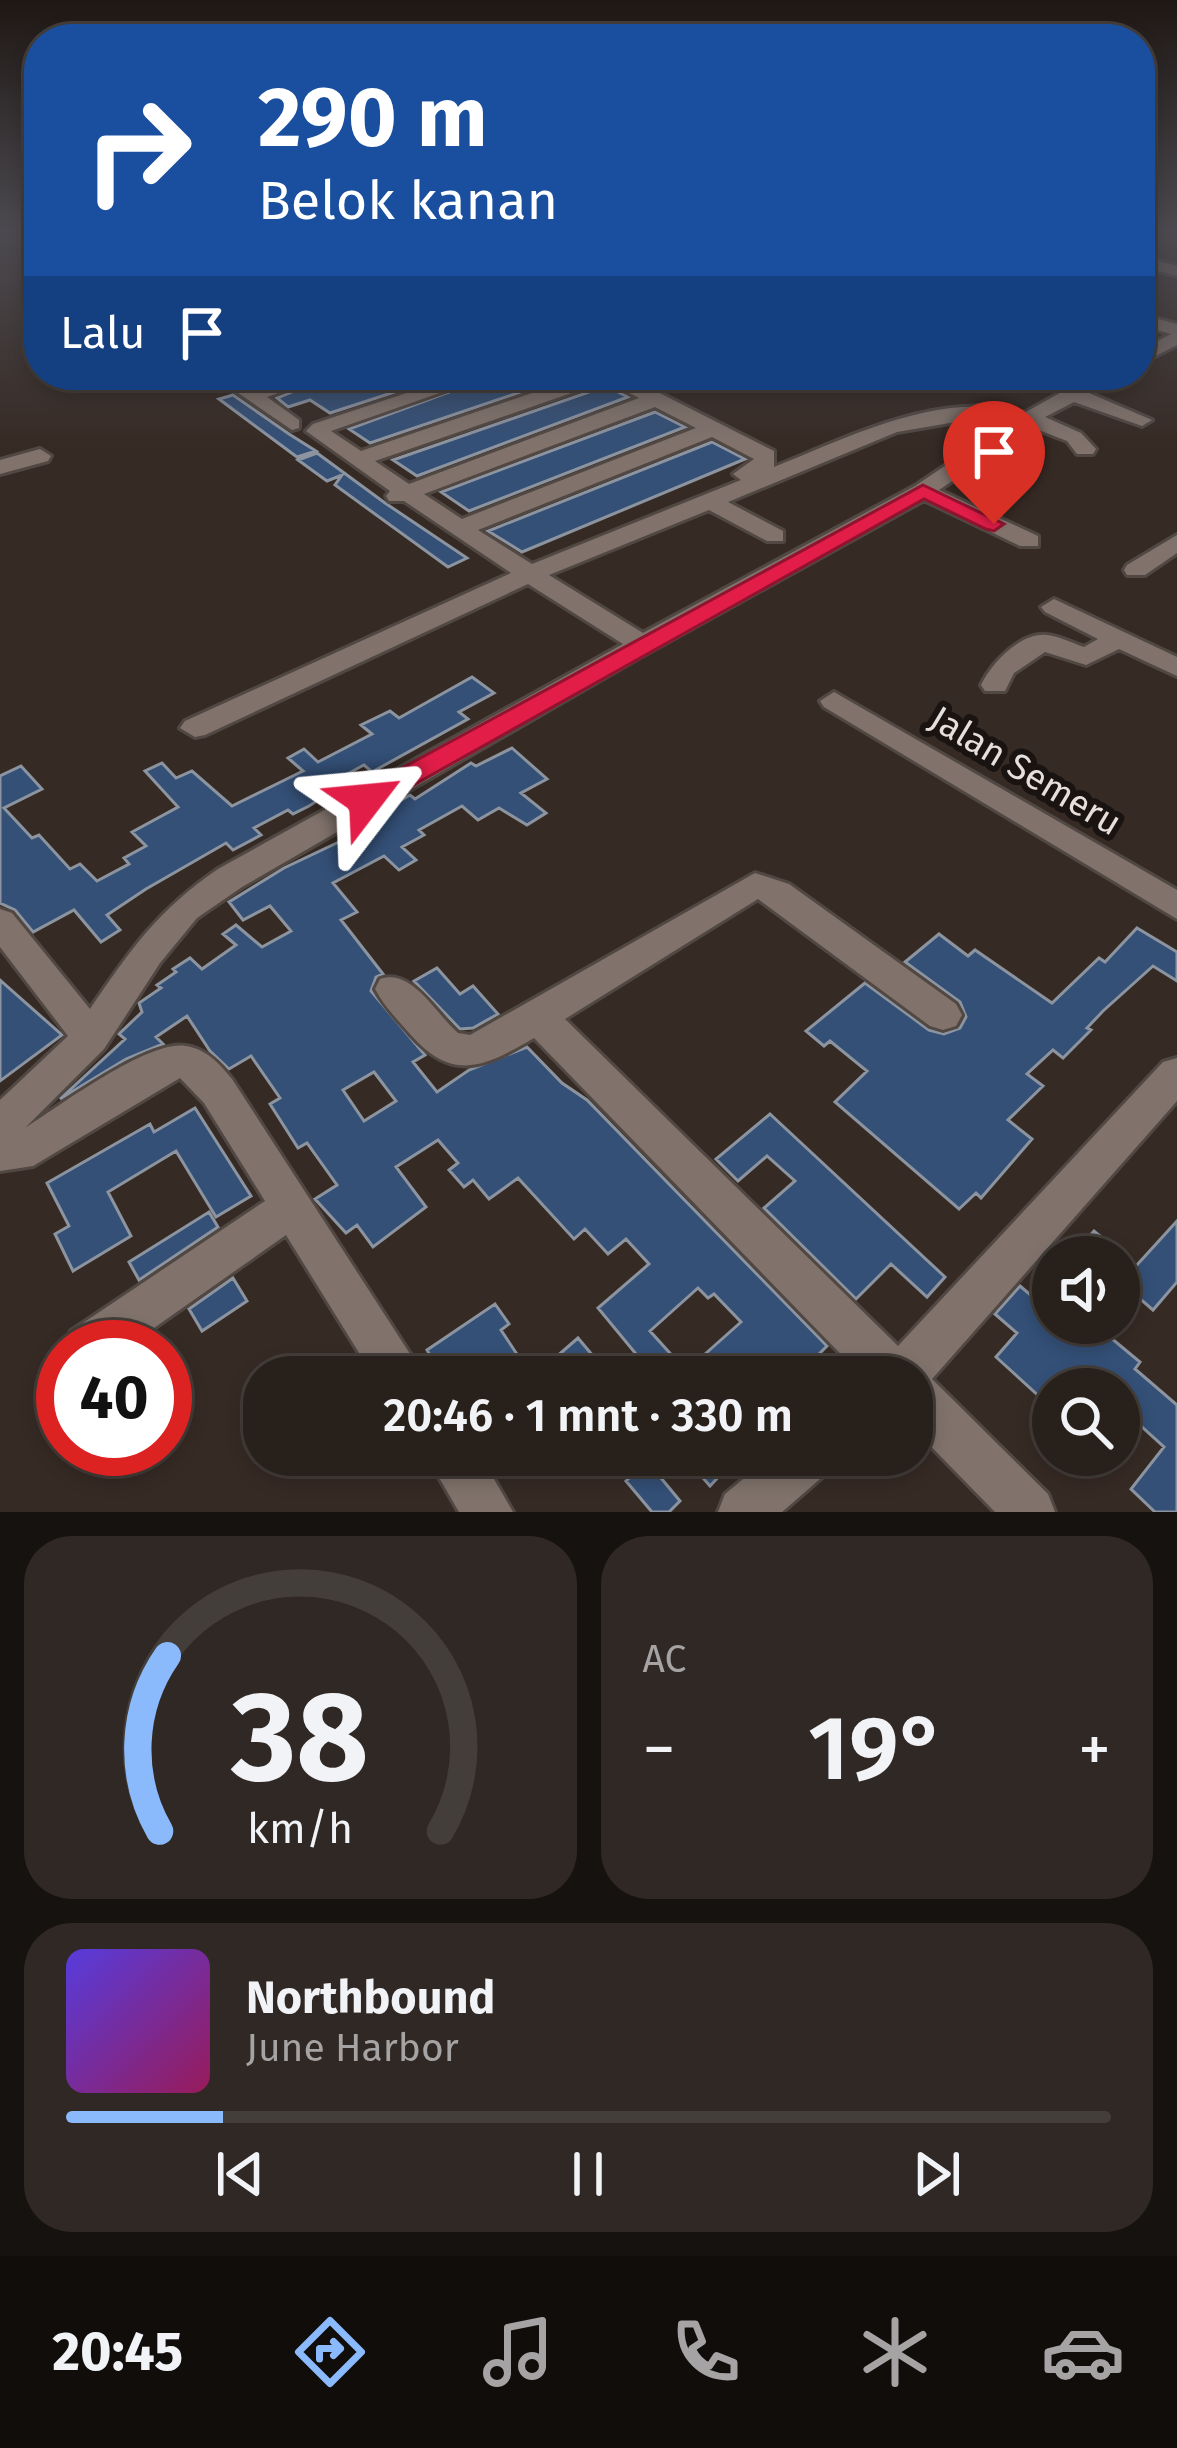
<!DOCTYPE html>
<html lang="id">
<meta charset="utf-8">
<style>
body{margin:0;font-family:"Fira Sans",sans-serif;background:#302824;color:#f1f3f6;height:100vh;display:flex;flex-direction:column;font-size:45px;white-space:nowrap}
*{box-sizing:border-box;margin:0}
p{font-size:39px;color:#a5a3a3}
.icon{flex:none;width:66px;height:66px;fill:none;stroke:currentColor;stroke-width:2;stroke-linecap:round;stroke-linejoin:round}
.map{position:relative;height:1512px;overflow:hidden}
.sheet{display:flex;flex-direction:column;gap:24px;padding:24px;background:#16120f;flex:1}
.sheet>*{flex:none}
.hud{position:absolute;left:24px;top:24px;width:1131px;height:366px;border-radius:48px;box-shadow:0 6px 18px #0003,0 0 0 3px #443e3a;background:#1a4fa0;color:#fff;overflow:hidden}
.tools{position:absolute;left:1032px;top:1236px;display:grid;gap:24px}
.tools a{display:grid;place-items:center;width:108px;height:108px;border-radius:50%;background:#28201b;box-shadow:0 6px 18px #0003,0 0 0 3px #443e3a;font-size:60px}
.speed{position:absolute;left:36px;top:1320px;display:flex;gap:24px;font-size:60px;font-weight:700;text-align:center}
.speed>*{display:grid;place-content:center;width:156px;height:156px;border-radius:50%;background:#28201b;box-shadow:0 6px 18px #0003,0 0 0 3px #443e3a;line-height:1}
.speed .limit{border:18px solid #d22;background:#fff;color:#111}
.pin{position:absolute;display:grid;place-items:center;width:102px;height:102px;color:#fff;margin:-123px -51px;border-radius:50% 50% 50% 0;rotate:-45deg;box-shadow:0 0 12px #0007}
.pin .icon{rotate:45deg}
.me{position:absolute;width:132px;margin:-66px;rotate:61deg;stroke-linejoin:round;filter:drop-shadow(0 0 9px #0008)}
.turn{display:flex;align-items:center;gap:42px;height:252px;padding:0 36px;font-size:54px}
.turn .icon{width:156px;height:156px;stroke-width:2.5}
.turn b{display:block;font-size:84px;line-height:102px}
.then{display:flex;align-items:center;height:114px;padding:0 36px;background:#0003;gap:24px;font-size:45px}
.big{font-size:90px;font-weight:600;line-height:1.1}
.sheet .widget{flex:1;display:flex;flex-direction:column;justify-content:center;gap:18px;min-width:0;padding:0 42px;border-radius:48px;background:#302824}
.sheet .dial{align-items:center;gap:0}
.dial svg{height:312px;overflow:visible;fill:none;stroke:#443e3a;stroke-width:7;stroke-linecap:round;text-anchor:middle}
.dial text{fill:#f1f3f6;stroke:none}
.song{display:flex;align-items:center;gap:36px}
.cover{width:144px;height:144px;border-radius:18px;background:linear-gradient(135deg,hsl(250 70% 55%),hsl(330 70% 35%))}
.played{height:12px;border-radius:6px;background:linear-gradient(90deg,#8abafc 15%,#443e3a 15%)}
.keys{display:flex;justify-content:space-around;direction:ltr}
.heat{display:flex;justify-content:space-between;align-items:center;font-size:66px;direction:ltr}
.sheet .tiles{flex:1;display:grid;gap:24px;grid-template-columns:1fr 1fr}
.widget:last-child{grid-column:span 2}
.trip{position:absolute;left:243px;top:1356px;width:690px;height:120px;border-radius:48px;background:#28201b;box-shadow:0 6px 18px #0003,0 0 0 3px #443e3a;font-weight:600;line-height:120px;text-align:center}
.menu{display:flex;height:192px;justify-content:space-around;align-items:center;background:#100d0b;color:#a5a3a3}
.menu .icon{width:84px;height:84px}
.menu .selected{color:#8abafc}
.menu b{font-size:54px;color:#f1f3f6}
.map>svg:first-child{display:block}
.building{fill:#345077;stroke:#8c94a0;stroke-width:3;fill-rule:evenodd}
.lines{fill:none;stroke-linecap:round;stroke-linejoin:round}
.minor-casing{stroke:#514843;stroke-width:6}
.minor{fill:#81736c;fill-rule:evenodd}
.route{fill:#e11d48;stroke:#92132f;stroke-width:3}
.labels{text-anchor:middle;stroke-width:12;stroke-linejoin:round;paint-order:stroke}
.street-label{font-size:36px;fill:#e6dfdb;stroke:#191411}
</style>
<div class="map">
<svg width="1177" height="1512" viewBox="0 0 1177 1512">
<rect width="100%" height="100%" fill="#362a24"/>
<path class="building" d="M332 375H447L330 413 310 400 288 407 277 398Z
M495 375H571L370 443 349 429Z
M606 386 628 397 417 476 393 460Z
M233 395 289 434 316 451 297 457 219 399Z
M655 412 685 427 469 511 441 492Z
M712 442 745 459 522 552 488 531Z
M317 453 385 503 467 558 448 567 335 485 342 475 327 481 298 460Z
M472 677 494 693 459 712 468 719 372 772 364 765 319 789 326 795 309 806 293 814 288 810 254 828 261 835 233 850 226 843 146 889 107 915 120 930 101 942 74 910 33 932 15 910 0 903V776L21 766 42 789 4 808 32 838 39 835 70 869 80 864 97 881 129 864 124 858 146 846 132 832 178 807 145 771 162 763 176 778 192 771 232 806 303 771 288 758 304 749 318 762 372 734 361 725 390 711 399 718Z
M512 748 547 779 521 793 546 813 527 825 499 808 478 820 462 806 419 830 424 835 402 847 416 860 399 870 384 856 333 883 357 912 341 920 383 974 376 977 371 991 425 1055 413 1062 437 1092 469 1070 527 1047 562 1083 587 1100 827 1346 805 1368 799 1361 782 1377H655L598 1308 649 1264 626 1239 608 1254 585 1229 574 1239 518 1178 489 1199 473 1180 464 1187 449 1170 458 1163 438 1140 396 1167 426 1207 373 1247 357 1225 346 1233 315 1199 337 1185 307 1143 298 1148 270 1104 280 1098 251 1056 229 1069 210 1051 187 1016 156 1037 163 1044 126 1059 60 1099 125 1039 119 1034 142 1012 139 1003 161 988 157 985 176 972 173 969 190 958 202 969 236 945 223 934 236 925 262 947 291 931 270 906 243 920 229 902 284 868 381 822 374 816 410 795 415 799 471 763 476 766ZM374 1072 396 1101 364 1121 343 1090ZM698 1288 708 1298 714 1294 741 1322 686 1371 650 1331Z
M1137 928 1177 952V981L1153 966 1103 1011 1087 1028 1091 1030 1063 1058 1053 1050 1027 1074 1043 1086 1008 1120 1032 1139 981 1198 976 1193 959 1209 835 1102 867 1071 830 1041 824 1046 806 1031 865 983 929 1030 944 1034 960 1028 966 1017 960 1002 905 962 939 934 968 956 975 950 1052 1003 1099 958 1105 962Z
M437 968 460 994 473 986 498 1014 473 1028 460 1029 414 981Z
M0 980 62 1035 0 1081Z
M195 1108 251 1196 216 1217 176 1151 108 1192 131 1236 73 1271 55 1234 69 1226 47 1183 150 1124 154 1132Z
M770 1114 945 1277 927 1297 891 1264 856 1299 764 1208 795 1181 767 1156 738 1181 716 1159Z
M209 1212 218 1227 139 1280 129 1262Z
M1177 1221V1282L1153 1310 1137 1296 1119 1316V1257H1070L1094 1231 1136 1266Z
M233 1278 247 1301 202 1331 189 1309Z
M1020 1286 1053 1314V1323H1113L1105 1333 1140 1362 1135 1369 1177 1405V1512H1155L1131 1489 1164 1447 1119 1406V1389H1048L1041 1398 996 1357 1017 1333 995 1314Z
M495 1304 509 1324 501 1330 532 1377H443L427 1350Z
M578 1338 604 1369 594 1377H533Z
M615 1455H642L680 1501 669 1512H652L626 1481 631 1476Z
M683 1455H712L725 1470 710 1486Z"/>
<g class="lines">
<g class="minor-casing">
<path id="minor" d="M1140 256 1177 266V276L1140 266Z
M1140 314 1177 324V345L1140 364V350L1171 334 1140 325Z
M212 375H235L256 389 298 375H328L267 397 299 420V428L292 430Z
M461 375H491L331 431 361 451 585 375H624L774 451V467C849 437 942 389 1024 413L1092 375H1117L1089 393 1152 420 1142 426 1074 402 1045 417 1081 433 1096 449 1093 454H1077L1067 441 1031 427 939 490 1038 536V546H1020L924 500 638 658 242 887 197 918 160 963 104 1049 25 1128C58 1107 149 1039 186 1046 206 1049 220 1064 232 1079L425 1377H374L286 1235 127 1347H64L71 1331 265 1201 204 1103 180 1078 33 1166 0 1171V1100L68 1036 0 947V909L12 913 90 1009C131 949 157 911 218 869L623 644 528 584 205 735 195 737 180 728 185 721 511 573 404 501H389L386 496 390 491 306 431 313 424ZM606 381 639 398 409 484 375 461ZM655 407 696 428 462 519 424 494ZM991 416 1010 422 915 486 643 633 549 575 709 510 767 541H783V531L728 502 897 432ZM712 437 754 459 733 474 741 480 532 564 478 530Z
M40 449 51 456 48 461 0 474V460Z
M1177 535V553L1145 575H1127L1124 570 1127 565Z
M1054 599 1177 657V676L1119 649 1086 665 1045 652 1014 673 1005 691H985L981 685C991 664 1020 632 1047 635 1059 636 1072 643 1084 647L1098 639 1045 612 1041 607Z
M834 692 1177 890V919L824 707 820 701Z
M755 873 789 884 956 1004 962 1015 956 1026 943 1030 930 1026 758 899 565 1019 898 1346 1163 1062 1177 1058V1101L932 1379 1048 1494 1055 1512H995L912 1427V1377H863L534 1038C485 1067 453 1083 410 1034 397 1019 384 1006 375 989L380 979C412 968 436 1014 458 1033L470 1035Z
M426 1455H480L513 1512H459Z
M772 1455H836L828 1472 782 1512H718L725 1494Z"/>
</g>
<use href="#minor" class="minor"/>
</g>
<linearGradient id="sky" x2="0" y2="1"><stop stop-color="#1e1714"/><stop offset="0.52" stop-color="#4c4a50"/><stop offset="1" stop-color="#4c4a50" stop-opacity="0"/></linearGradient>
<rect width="1177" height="445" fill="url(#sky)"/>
<path class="route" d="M923 485 1004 524 994 531 986 529 924 499 376 806 366 809 352 800 356 793Z"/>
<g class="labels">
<g class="street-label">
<text transform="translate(1026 770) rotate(31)" y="13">Jalan Semeru</text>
</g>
</g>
</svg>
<div class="tools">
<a><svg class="icon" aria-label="sound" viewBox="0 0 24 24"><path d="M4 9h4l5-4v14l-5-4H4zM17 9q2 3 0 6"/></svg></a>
<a><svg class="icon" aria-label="search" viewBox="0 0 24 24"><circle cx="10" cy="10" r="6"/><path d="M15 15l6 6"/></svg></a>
</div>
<div class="speed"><div class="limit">40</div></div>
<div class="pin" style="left:994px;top:524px;background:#d93025"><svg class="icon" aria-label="arrive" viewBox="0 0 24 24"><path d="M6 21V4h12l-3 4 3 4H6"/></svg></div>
<svg class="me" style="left:366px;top:800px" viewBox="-20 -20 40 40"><path d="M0-17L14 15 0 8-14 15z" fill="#e11d48" stroke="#fff" stroke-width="4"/></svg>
<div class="trip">20:46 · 1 mnt · 330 m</div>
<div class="hud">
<div class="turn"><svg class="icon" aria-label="right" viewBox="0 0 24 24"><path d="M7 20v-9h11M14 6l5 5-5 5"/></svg><div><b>290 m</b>Belok kanan</div></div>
<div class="then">Lalu<svg class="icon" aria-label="arrive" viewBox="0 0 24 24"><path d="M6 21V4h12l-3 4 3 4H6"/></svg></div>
</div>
</div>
<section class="sheet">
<div class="tiles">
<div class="widget dial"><svg viewBox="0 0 100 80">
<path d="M14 69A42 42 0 1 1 86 69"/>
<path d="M14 69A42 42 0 0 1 16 24" stroke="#8abafc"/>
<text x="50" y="56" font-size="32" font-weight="700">38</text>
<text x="50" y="72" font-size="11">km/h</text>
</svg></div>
<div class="widget"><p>AC</p>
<div class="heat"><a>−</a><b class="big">19°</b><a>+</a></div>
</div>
<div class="widget">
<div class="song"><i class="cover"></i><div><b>Northbound</b><p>June Harbor</p></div></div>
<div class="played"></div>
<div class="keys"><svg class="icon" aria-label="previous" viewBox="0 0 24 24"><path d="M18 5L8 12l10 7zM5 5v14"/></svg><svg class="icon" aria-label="pause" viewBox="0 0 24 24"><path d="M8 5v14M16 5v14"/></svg><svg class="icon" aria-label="next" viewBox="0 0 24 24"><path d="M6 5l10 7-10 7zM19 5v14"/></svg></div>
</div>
</div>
</section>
<nav class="menu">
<b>20:45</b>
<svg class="icon selected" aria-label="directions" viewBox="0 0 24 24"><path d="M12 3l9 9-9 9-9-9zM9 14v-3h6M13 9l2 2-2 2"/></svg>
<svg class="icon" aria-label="music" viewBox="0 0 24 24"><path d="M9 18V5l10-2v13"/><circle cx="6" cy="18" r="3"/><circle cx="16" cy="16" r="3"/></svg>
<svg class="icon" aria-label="phone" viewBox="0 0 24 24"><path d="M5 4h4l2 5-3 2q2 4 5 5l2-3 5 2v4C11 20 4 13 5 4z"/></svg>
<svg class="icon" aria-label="climate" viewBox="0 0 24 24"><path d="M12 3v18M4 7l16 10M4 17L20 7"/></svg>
<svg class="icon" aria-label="car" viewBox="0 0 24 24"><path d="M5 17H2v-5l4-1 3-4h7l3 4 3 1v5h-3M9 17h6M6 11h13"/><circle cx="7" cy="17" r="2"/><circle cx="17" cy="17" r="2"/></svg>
</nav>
